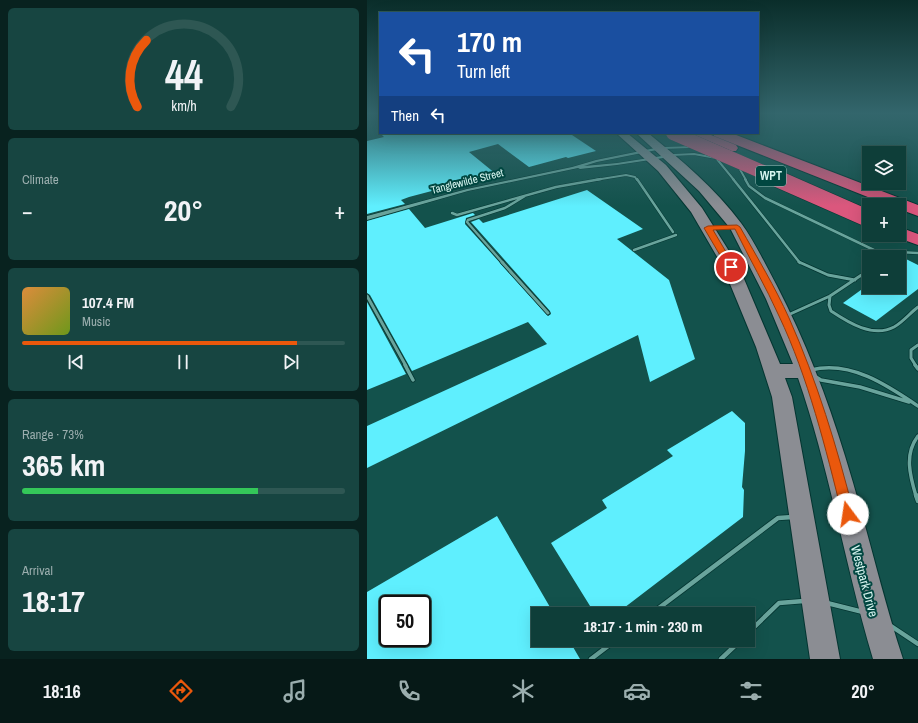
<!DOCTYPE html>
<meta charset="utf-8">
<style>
body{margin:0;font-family:"Archivo Narrow",sans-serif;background:#174541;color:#f1f3f6;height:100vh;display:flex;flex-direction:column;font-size:15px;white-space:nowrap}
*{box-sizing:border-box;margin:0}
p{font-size:13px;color:#9baeae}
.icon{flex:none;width:22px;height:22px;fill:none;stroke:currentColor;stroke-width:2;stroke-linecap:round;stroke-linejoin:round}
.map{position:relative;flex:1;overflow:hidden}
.sheet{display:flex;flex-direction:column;gap:8px;padding:8px;background:#08221f;width:367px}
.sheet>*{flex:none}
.banner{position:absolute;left:12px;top:12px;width:380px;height:122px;border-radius:0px;box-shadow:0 4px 16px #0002,0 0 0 1px #2e5753;background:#1a4fa0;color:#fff;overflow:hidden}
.tools{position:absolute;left:495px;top:146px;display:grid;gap:8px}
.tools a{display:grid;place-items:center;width:44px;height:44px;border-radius:0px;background:#0e3e39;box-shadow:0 4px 16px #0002,0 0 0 1px #2e5753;font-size:20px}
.speed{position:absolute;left:12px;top:595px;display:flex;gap:8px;font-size:20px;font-weight:700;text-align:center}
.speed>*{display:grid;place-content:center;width:52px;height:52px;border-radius:50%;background:#0e3e39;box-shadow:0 4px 16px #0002,0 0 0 1px #2e5753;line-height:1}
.speed .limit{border:2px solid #111;border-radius:6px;background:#fff;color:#111}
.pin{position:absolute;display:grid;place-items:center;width:34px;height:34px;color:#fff;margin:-17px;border:2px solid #fff;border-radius:50%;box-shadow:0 1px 4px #0007}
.me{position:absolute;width:44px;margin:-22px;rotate:346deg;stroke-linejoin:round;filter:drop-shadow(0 0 3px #0008)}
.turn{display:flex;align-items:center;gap:14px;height:84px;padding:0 12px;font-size:18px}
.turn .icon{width:52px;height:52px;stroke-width:2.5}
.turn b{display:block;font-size:28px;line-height:34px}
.then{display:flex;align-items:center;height:38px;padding:0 12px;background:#0003;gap:8px;font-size:15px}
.big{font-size:30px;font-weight:700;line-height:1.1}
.sheet .card{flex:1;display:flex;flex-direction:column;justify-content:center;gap:6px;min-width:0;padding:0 14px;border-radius:6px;background:#174541}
.sheet .dial{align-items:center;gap:0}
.dial svg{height:104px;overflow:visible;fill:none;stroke:#2e5753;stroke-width:7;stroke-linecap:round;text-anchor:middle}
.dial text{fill:#f1f3f6;stroke:none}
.song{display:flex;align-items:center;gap:12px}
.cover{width:48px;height:48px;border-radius:6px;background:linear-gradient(135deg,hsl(30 70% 55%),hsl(80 70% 35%))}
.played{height:4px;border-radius:2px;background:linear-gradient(90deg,#ea580c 85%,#2e5753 85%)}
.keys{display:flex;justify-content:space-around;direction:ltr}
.heat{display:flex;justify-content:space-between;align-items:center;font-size:22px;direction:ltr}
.charge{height:6px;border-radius:3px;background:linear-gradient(90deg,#34c759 73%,#2e5753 0)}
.trip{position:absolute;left:164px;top:607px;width:224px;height:40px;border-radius:0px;background:#0e3e39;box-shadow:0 4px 16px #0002,0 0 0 1px #2e5753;font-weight:700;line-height:40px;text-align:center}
.dock{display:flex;height:64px;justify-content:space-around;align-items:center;background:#061917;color:#9baeae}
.dock .icon{width:28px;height:28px}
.dock .current{color:#ea580c}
.dock b{font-size:18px;color:#f1f3f6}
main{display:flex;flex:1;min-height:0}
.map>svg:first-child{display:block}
.building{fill:#5feffe;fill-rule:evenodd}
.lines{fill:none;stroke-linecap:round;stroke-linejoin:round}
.service-far4-casing{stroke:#043531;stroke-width:3}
.service-far3-casing{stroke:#043531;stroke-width:3.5}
.service-far2-casing{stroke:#043531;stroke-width:4.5}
.service-far1-casing{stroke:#043531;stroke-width:5}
.service-casing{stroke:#043531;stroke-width:6}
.tertiary-casing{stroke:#043531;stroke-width:1}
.secondary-casing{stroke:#043531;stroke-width:2}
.motorway-casing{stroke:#043531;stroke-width:2}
.service-far4{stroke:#69a49c;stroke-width:2}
.service-far3{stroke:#69a49c;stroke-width:2.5}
.service-far2{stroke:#69a49c;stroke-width:3}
.service-far1{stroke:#69a49c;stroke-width:3.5}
.service{stroke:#69a49c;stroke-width:4.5}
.tertiary{fill:#69a49c;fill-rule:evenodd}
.secondary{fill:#8b8d93;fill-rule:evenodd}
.motorway{fill:#db577d;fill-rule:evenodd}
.motorway-bridge-far1-casing{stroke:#043531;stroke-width:14;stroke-linecap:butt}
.motorway-bridge-casing{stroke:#043531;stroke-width:18;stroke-linecap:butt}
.motorway-bridge-far1{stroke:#db577d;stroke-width:14}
.motorway-bridge{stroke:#db577d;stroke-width:17}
.route{fill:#ea580c;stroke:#983908}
.labels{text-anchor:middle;stroke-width:4;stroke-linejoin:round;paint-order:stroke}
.far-street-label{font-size:11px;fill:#d8f6f1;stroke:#014741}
.shield{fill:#014741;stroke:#98c2bc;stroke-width:1}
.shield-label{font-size:12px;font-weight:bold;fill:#d8f6f1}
.street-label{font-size:13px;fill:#d8f6f1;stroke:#014741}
</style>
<main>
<section class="sheet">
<div class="card dial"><svg viewBox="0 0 100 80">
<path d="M14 69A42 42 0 1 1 86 69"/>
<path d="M14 69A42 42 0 0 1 21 18" stroke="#ea580c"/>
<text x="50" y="56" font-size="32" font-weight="700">44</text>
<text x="50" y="72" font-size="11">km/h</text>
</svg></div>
<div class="card"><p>Climate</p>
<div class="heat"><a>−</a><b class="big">20°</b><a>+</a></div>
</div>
<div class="card">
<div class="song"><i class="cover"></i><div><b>107.4 FM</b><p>Music</p></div></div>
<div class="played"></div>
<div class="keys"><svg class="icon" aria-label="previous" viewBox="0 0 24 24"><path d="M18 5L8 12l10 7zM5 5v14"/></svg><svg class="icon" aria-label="pause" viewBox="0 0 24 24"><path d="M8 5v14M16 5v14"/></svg><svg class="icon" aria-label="next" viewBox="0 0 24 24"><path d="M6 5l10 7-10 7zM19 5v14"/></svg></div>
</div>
<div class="card"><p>Range · 73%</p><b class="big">365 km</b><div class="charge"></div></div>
<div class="card"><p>Arrival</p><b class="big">18:17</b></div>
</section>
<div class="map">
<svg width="551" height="659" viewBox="0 0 551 659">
<rect width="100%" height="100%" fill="#13524c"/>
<path class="building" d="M13 133H202L229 151 201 158 199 157 162 167 131 144 102 152 129 174 42 197 34 200 38 204 0 214V141L17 137Z
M220 190 276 229 250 239 302 280 328 359 283 382 271 335 0 468V426L180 344 161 322 45 371 3 295 0 293V221L42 209 58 228 106 213 108 215 99 218 98 224 181 316 184 314 183 311 104 222 112 219 116 223Z
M539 259 551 265V289L509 321 476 303 498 287H532V264Z
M0 302 39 374 0 390Z
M365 411 378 423V451L375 487 377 490 376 517 249 614H228L184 543 240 508 235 500 306 456 300 450Z
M130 516 187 614H171V640H202L213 659H0V592ZM21 604H55V638H21Z"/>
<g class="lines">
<g class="service-far4-casing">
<path id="service-far4" d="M296 148 325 147
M305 155 327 154 349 158 367 180
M371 166 379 180
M228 180 259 175 268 177 270 180"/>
</g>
<g class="service-far3-casing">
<path id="service-far3" d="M270 179 306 232
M366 179 433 263
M378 179 382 186 398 198 507 250 512 257
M85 213 90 215 189 187 234 179
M267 250 309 235
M522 257 531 252 551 253
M136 263 100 222 101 220 138 208 158 196"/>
</g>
<g class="service-far2-casing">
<path id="service-far2" d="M135 262 181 313
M432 262 461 275 488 280
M0 296 39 366
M463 296 462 305 464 311C482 323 506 338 527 327 536 322 543 313 551 307
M421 315 463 296 502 270
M549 366 544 358V350L551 345"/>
</g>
<g class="service-far1-casing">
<path id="service-far1" d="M38 365 46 380
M548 365 551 369
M444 370C483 360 520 385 551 406
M449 377 454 380 493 387 542 402
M549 496C543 476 537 454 551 436"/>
</g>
<g class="service-casing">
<path id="service" d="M549 495 551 501
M460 603 496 612
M284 614 411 518 426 517
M524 626 551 644
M381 633 412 603 437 601
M224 659 249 640
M354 659 374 640"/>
</g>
<g class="tertiary-casing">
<path id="tertiary" d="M293 147H295V149L230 162 217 166 250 163 301 155H303V157L250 165 213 169 211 168 101 191 0 220V216L100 189 205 167 229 160Z"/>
</g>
<g class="secondary-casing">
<path id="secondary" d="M249 133H260L299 165 335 208 372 267 413 364H426L399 299 363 228 332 191 269 133H281C314 160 348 188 374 223 388 242 398 264 410 286 438 340 460 397 478 456 499 523 514 592 536 659H506C478 566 463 470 431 378H418L425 397 473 659H443L405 397 389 347 356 267 324 212 291 171Z"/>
</g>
<g class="motorway-casing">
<path id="motorway" d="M322 133H339L369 145 371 148 369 151H359L323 136Z
M346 133H364L551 205V216L532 209V205H521L347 136Z
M532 227 551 234V245L526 236 532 235Z"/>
</g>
<use href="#service-far4" class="service-far4"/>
<use href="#service-far3" class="service-far3"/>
<use href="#service-far2" class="service-far2"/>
<use href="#service-far1" class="service-far1"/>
<use href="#service" class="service"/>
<use href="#tertiary" class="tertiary"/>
<use href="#secondary" class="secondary"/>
<use href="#motorway" class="motorway"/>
<g class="motorway-bridge-far1-casing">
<path id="motorway-bridge-far1" d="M306 133 414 180"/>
</g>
<g class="motorway-bridge-casing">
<path id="motorway-bridge" d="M411 179 502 219"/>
</g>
<use href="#motorway-bridge-far1" class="motorway-bridge-far1"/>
<use href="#motorway-bridge" class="motorway-bridge"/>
</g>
<linearGradient id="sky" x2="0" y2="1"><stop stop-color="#0a2d2a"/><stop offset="0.55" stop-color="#33666c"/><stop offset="1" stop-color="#33666c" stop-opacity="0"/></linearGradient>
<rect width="551" height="206" fill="url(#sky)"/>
<path class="route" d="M370 225 373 227C390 257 408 287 422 318 450 381 470 447 487 514L485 518 481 520 476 518 475 514C459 449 441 377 412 316 399 287 382 258 368 229L346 230 368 267 364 269 360 267 337 228 341 226Z"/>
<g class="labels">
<g class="far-street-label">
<text transform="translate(100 181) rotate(-14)" y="4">Tanglewilde Street</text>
</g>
<rect class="shield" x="389" y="166" width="30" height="20" rx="3"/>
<g class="shield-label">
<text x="404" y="180">WPT</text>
</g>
<g class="street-label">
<text transform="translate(498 581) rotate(75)" y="5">Westpark Drive</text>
</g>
</g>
</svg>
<div class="tools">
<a><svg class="icon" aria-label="layers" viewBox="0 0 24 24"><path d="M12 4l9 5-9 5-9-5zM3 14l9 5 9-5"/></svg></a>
<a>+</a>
<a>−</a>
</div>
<div class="speed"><div class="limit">50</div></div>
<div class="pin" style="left:364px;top:267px;background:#d93025"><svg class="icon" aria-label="arrive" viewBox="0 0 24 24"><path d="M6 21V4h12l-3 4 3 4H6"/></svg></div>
<svg class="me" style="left:481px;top:514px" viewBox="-20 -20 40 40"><circle r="19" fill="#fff"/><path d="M0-13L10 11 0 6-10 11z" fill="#ea580c"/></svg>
<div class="trip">18:17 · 1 min · 230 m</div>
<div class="banner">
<div class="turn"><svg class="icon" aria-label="left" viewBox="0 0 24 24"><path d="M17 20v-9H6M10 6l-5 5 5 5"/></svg><div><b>170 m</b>Turn left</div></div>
<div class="then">Then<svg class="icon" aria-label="left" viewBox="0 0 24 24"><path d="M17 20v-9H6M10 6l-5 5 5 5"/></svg></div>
</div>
</div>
</main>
<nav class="dock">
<b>18:16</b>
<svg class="icon current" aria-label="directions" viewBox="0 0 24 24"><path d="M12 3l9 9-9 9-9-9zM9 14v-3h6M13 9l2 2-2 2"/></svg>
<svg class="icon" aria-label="music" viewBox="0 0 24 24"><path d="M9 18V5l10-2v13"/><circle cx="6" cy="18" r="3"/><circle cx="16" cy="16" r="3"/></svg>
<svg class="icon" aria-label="phone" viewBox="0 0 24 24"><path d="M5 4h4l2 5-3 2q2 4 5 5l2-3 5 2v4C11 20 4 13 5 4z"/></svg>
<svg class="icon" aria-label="climate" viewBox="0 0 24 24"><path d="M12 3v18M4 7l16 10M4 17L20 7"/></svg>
<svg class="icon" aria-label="car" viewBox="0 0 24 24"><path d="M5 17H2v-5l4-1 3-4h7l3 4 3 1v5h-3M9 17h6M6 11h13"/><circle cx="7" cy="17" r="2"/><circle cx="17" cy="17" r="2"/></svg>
<svg class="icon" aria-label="filters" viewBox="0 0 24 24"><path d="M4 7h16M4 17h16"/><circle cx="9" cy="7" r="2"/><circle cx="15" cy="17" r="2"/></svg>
<b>20°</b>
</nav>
